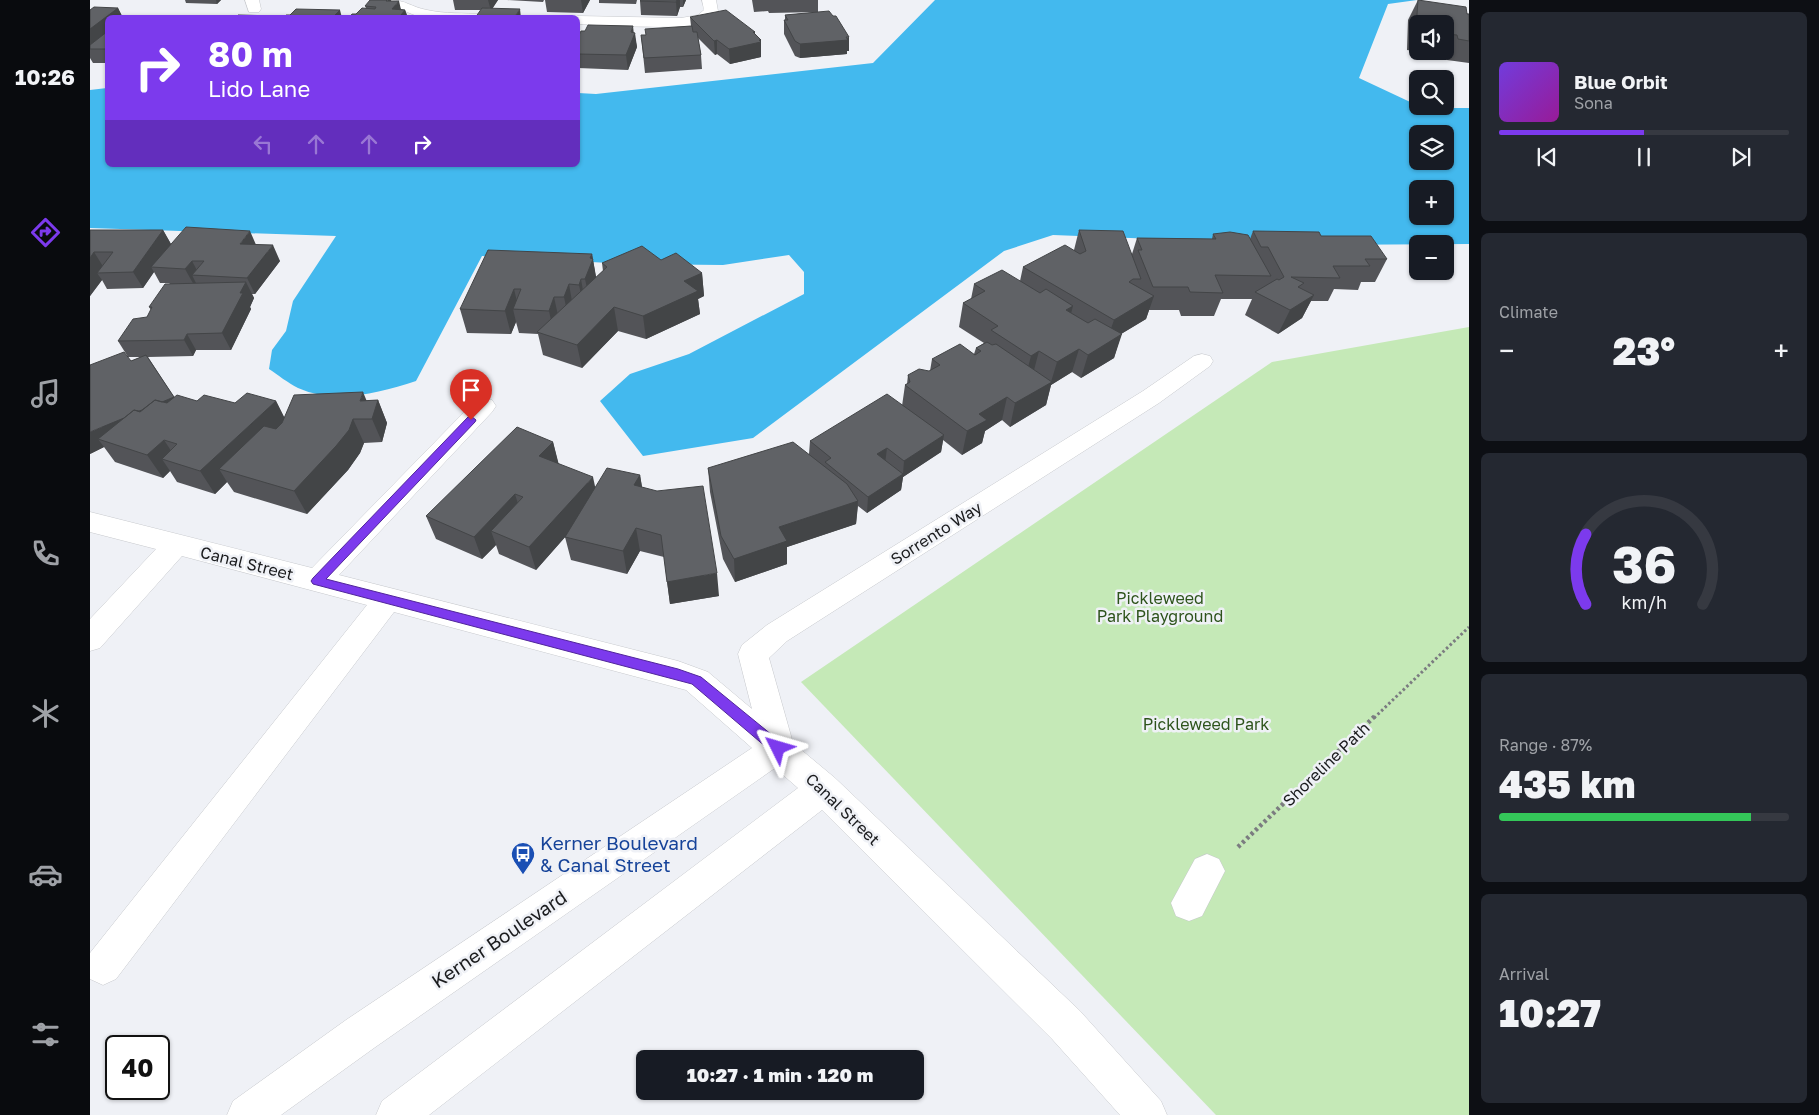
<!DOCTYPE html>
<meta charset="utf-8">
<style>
body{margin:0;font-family:"Golos Text",sans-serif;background:#242831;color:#f1f3f6;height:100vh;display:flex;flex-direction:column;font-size:19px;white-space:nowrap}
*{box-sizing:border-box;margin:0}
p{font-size:16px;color:#9ea1a6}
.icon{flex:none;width:28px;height:28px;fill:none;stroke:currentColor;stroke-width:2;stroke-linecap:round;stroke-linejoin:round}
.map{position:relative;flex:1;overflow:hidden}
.details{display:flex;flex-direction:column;gap:12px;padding:12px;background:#0d0f14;width:350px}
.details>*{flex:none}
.guide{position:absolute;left:15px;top:15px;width:475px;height:152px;border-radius:8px;box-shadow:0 1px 4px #0004;background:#7c3aed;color:#fff;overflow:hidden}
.tools{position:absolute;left:1319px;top:15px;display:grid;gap:10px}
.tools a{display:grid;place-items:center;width:45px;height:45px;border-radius:8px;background:#171b24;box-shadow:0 1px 4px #0004;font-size:25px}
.speed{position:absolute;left:15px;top:1035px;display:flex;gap:10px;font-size:25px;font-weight:700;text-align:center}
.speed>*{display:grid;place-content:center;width:65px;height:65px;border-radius:50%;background:#171b24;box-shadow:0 1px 4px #0004;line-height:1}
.speed .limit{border:2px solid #111;border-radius:8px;background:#fff;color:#111}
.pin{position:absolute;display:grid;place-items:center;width:42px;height:42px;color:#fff;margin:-51px -21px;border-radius:50% 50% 50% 0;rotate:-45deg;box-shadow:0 0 5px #0007}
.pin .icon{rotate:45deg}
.me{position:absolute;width:55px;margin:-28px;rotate:310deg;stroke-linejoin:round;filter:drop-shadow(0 0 4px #0008)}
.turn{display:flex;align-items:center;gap:18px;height:105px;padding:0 20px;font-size:22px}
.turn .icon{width:65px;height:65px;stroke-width:2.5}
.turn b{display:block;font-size:35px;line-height:42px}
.lanes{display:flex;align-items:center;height:48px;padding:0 20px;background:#0003;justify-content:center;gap:25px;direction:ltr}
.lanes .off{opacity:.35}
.big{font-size:38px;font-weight:800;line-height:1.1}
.details .card{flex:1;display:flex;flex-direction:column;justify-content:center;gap:8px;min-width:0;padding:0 18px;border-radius:8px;background:#242831}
.details .dial{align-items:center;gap:0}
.dial svg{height:130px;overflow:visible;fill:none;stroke:#363941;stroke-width:7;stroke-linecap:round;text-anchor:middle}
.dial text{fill:#f1f3f6;stroke:none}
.song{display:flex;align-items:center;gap:15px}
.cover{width:60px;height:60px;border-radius:8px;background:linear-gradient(135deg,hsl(260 70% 55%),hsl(300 70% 35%))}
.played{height:5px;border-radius:2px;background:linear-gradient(90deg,#7c3aed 50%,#363941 50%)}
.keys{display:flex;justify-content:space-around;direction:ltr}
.heat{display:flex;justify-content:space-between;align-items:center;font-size:28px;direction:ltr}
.charge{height:8px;border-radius:4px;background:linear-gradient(90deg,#34c759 87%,#363941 0)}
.trip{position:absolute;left:546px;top:1050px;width:288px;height:50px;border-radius:8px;background:#171b24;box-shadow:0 1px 4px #0004;font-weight:800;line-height:50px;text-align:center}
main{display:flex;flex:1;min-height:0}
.tabs{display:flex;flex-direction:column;width:90px;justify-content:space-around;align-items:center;background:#090b0e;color:#9ea1a6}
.tabs .icon{width:35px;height:35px}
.tabs .on{color:#7c3aed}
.tabs b{font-size:22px;color:#f1f3f6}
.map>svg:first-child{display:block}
.green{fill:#c5e9b7}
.water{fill:#43b9ee;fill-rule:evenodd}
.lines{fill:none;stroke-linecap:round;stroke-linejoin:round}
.minor-casing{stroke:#c7c9cd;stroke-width:1}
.path-far1{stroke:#7b7c80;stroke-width:3;stroke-dasharray:2.5 2.5;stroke-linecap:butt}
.path{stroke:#7b7c80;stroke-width:4.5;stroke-dasharray:3 3;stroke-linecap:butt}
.minor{fill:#fff;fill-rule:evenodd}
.wall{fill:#535458;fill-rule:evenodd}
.shaded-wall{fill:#434547}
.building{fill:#606266;stroke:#434547}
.route{fill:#7c3aed;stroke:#51269a}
.labels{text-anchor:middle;stroke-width:5;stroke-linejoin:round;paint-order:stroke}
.street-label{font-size:16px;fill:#1a1b1d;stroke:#eff1f6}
.park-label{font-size:16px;fill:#2d531b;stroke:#eff1f6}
.near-transit-label{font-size:19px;fill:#164399;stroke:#eff1f6;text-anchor:start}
.near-street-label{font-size:19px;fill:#1a1b1d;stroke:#eff1f6}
</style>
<main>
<nav class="tabs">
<b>10:26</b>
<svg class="icon on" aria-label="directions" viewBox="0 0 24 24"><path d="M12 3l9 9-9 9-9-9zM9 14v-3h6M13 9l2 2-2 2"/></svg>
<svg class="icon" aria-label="music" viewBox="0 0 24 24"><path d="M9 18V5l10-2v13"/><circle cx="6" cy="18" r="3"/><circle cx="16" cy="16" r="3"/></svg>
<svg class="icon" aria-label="phone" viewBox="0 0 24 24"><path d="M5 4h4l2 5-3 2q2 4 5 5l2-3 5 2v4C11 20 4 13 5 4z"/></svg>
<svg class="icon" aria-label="climate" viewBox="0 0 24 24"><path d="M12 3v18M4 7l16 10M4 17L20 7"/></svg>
<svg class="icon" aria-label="car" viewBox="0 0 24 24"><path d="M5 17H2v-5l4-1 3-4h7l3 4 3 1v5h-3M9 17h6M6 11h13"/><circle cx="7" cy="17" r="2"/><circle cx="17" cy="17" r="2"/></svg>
<svg class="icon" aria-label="filters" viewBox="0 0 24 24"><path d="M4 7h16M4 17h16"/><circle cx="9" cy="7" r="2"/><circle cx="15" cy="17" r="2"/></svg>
</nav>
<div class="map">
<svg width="1379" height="1115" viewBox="0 0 1379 1115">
<rect width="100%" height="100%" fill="#eff1f6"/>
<path class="green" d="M1379 327V1115H1126L711 682 1182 362Z"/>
<path class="water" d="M845 0H1327L1298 4 1269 78 1333 108H1379V244L1222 245 963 235 914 251 663 438 553 456 510 401 540 374 599 354 714 294V272L699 255 633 265 538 264 392 256 326 381C288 393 247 405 208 388 198 383 188 375 179 369L182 350 196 331 203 301 246 236 0 228V90L17 88 18 165H488V93L506 94 783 63ZM1328 134H1355V161H1328ZM1328 189H1355V216H1328Z"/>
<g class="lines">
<g class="minor-casing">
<path id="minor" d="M155 0H169L171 9 169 12H159Z
M300 0C316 0 321 7 337 10 355 14 374 13 393 14L400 18H332L302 6Z
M612 0H626L628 11C626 15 621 20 617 22 600 31 512 25 488 24V18H482L488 16 591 18 608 15 614 10Z
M1112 354 1120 356 1123 361 1120 366 1069 403 697 641 679 658 703 743 745 778 990 1011 1071 1101 1077 1115H1030L962 1039 732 810 339 1115H286L292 1101 708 788 685 768 284 1048 191 1115H137L143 1101 256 1020 662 748 596 690 304 612 26 979 13 985 0 979V953L277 605 92 556 10 648 0 651V619L66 549 0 532V512L222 568 386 400 394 398 402 400 406 406 402 412 249 575 588 661 618 672 662 709 648 654 652 645 677 625 1053 391 1104 356Z
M1117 854 1129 859 1135 871 1112 916 1099 921 1086 916 1081 903 1105 859Z"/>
</g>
<path class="path-far1" d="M1284 718 1379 627"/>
<path class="path" d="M1148 847 1285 716"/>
<use href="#minor" class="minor"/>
</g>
<path class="wall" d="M95 0H131L127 4 96 3Z
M363 0H408L402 8 390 10H365Z
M417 0H454L453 2Z
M455 0H500L493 13 457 12Z
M509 0H547L546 4 509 3Z
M551 0H596L593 7H590L587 16 551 15 550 1Z
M662 0H728V12L759 51H757V54L710 58 705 56 694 34V20H695V15L728 12 679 13 678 11 664 12Z
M1328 0 1379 14V63L1357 60V56L1317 50 1318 20ZM1328 24H1355V51H1328Z
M301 1 311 9 315 10 318 18H259L276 8 275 6Z
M28 8 33 18H18V63H3L0 58V10Z
M600 17 665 34 671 40V57L640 64 627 54 625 55 608 38 611 55 612 69 555 73 551 35H556L601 26Z
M544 33 547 47 538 70 488 68V37Z
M0 230H73L81 244H166L190 261 165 294H162L164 298 160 307 161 309 141 350H106L103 356 58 357 84 397 107 401 145 403 186 401 194 417 276 401 288 400 297 423 292 442 274 443 270 453 258 470 217 514 144 492 137 482 125 494 87 482 80 471 73 478 25 462 14 447 0 454 41 361 51 357H38L28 341 57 317 61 310 59 307 80 283H70L64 272 53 288 17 289 12 280 0 296Z
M989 230 1042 254 1047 238 1122 239 1123 234 1160 239 1163 231 1231 236 1297 259 1285 282H1271L1268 290 1244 289 1238 301H1221L1212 318 1188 334 1155 315 1162 299H1131L1124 316H1091L1089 310H1059L1056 319 1031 334 1024 358 991 378 982 372 961 385 956 405 920 427 912 420 895 431 892 443 872 455 853 440 851 452 813 477 811 490 777 513 768 506 766 524 697 547V564L645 582 633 559 620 492 618 468 719 454 720 441 812 406 815 385 817 384 818 375 840 371 842 359 884 354 886 348 894 343 869 327 873 303 881 299 884 284 930 281 933 267 984 250Z
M502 254 506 278 513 271 512 263 571 260 612 273 614 296 608 299 610 314 556 339 528 331 492 368 453 355 448 334 429 333 426 322 421 334 377 333 370 309Z
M463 442 468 463 505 488 550 475 552 488 629 596 580 604 574 557 550 551 537 574 481 560 475 537 446 570 409 554 406 545 392 559 346 539 336 516Z"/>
<path class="shaded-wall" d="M126 0H131L127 4Z
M297 0H301L303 8 309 1 312 14 315 10 318 18H304Z
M398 0H408L401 11Z
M491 0H500L493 13Z
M587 0H590V7L587 16 586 2Z
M593 0H596L593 7Z
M28 8 33 18H18V35L0 48V29Z
M430 9 431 18H424Z
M250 10 252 18H245L244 16Z
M543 26 544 35 545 33 547 47 538 70 536 55 541 32Z
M663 32H665V44L669 40H671V57L640 64 639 49Z
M759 37V51H757V54L710 58V44Z
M627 40V54L625 55 624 41Z
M73 230 82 246 61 267 64 272 53 288 43 272Z
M160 231 167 247 150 244Z
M183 245 190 261 165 294 157 278Z
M4 252 14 268 7 273 12 280 0 296V258Z
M502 254 507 282 500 302 495 279Z
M102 261 110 276 102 275 106 283 104 285 95 269Z
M612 273 614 296 608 299 610 314 556 339 553 316 594 281Z
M491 279 495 302 494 308 489 285Z
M156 282 164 298 160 307 161 309 141 350 132 333 150 293Z
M479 284 483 307 479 321 474 297Z
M424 289 429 310 423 309 426 322 421 334 415 311Z
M1224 295 1212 318 1188 334 1200 310Z
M1064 296 1056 319 1016 343 1024 320Z
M464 297 469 320 464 334 459 311Z
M983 306 977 329 976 310Z
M524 307 528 331 492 368 487 345Z
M97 334 106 350 103 356 94 340Z
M1032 334 1024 358 991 378 998 355Z
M989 349 982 372 961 385 956 405 920 427 925 403 961 382 967 362Z
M949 351 943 374 935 379 941 356Z
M273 392 283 416 288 400 297 423 292 442 282 419 270 401Z
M84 397 94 413 8 439 14 447 0 454V432Z
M917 397 912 420 895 431 892 443 872 455 877 431 889 414Z
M186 401 198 425 129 469 137 482 125 494 110 471Z
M263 419 274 443 270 453 258 470 217 514 204 491Z
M854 435 851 452 813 477 811 490 777 513 778 497 813 474 814 461Z
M74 440 89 463 72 459 80 471 73 478 57 455Z
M463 442 469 465 449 456Z
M797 448 795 464 787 454Z
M550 475 554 498 544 485Z
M503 477 508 500 446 570 439 547Z
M425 494 432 517 401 531 406 545 392 559 384 537Z
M768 501 766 524 697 547V564L645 582 644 559 689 527Z
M546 528 550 551 537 574 533 551Z
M627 573 629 596 580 604 577 582Z"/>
<path class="building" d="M280 0H297L296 1H309L302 9 315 10 311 15 315 16 313 18H259L262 14H266L272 8 285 9 286 7 275 6Z
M551 0H587L586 2 550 1Z
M1328 0 1376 7 1377 14H1379V41L1368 39 1367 35 1355 34V24H1328V29H1326Z
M4 7 28 8 0 29V10Z
M392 8 430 9 424 18H385Z
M206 9 250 10 244 16H248L247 18H193L196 15H200Z
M636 10 665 32H663L671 40H669L671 42 639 49 627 40 624 41 600 17Z
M739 11 743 16H746L759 37H756L758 40 710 44 705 41 694 20H698L695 15Z
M148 15 186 16 185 18H146Z
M498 25 543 26 541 32 545 33 536 55 488 54V37L491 31H495Z
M602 26 603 32H607L611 55 554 58 551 35H556L555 29Z
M18 31V49H0V45Z
M96 227 160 231 150 244 183 245 157 278 102 275 114 261H102L95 269 61 267Z
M0 230H73L43 272 7 273 23 252H4L0 258Z
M989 230 1033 231 1051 279H1043L1039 282 1064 296 1024 320 933 267 975 245 990 254 996 251Z
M1163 231 1229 232 1231 236H1281L1297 259H1275L1280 266H1243L1250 278 1201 277 1214 283 1208 287 1224 295 1200 310 1165 292 1187 279 1189 280 1194 277 1178 247H1171Z
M1140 232 1158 235 1181 276 1125 275 1133 293 1100 292 1098 287H1063L1048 250H1052L1047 238 1126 239 1123 234Z
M552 246 571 260 586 253 612 273 594 281 608 291 553 316 524 307 487 345 447 332 517 267 512 263Z
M398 250 502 254 500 258 503 259 495 279H491L489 285 479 284 474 297H464L459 311 423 309 431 289H424L415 311 370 309Z
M912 270 950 293 956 289 983 306 976 310 998 323 1005 319 1032 334 998 355 989 349 967 362 949 351 941 356 901 330 908 326 873 303 895 291 884 284Z
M156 282 150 293H153L132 333 97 334 94 340 28 341 43 319 57 317 62 307H59L75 284Z
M897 342 902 345 906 344 962 382 925 403 917 397 889 414 897 420 877 431 815 385 820 382 818 375 829 369 839 371 850 365 842 359 870 344 885 355 891 351 886 348Z
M34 352 41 361 56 355 84 397 72 402 65 400 52 410 49 411 44 410 34 418 0 432V365Z
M273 392 270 401 288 400 282 419H263L259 430 246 446 204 491 129 469 174 426 186 429 192 423 204 395Z
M157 393 186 401 110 471 72 459 87 444 74 440 57 455 8 439 44 410 50 412 65 400 77 403 87 395 107 401 114 395 145 403Z
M797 394 854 435 814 461 797 448 787 454 813 474 778 497 735 462 741 458 720 441Z
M427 427 463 442 449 456 503 477 439 547 401 531 433 497 425 494 384 537 336 516Z
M703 442 757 484 768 501 689 527 697 541 644 559 631 536 618 468Z
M517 468 550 475 544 485 567 491 613 486 627 573 577 582 571 535 546 528 533 551 475 537Z"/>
<path class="route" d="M381 416 386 420 385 422 236 579 588 669 611 677 693 744 695 748 693 753 688 754 683 753 602 684 223 584 221 581 223 578 378 417Z"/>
<defs>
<g id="bus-pin" transform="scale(1.25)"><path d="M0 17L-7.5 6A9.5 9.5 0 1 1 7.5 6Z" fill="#1a4fb4" stroke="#eff1f6"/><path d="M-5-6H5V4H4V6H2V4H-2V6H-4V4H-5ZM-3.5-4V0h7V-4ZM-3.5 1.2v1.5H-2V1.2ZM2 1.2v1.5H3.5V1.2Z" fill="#fff"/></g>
</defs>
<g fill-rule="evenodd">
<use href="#bus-pin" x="433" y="854"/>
</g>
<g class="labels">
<g class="street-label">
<text transform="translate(846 533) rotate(-32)" y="6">Sorrento Way</text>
<text transform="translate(157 563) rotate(14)" y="6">Canal Street</text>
<text transform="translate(1236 764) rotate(-44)" y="6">Shoreline Path</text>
<text transform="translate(753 809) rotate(44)" y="6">Canal Street</text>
</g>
<g class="park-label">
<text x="1070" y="604">Pickleweed<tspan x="1070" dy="18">Park Playground</tspan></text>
<text x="1116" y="730">Pickleweed Park</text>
</g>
<g class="near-transit-label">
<text x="450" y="850">Kerner Boulevard<tspan x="450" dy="22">&amp; Canal Street</tspan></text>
</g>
<g class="near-street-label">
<text transform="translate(409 939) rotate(-34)" y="7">Kerner Boulevard</text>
</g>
</g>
</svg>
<div class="tools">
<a><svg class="icon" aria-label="sound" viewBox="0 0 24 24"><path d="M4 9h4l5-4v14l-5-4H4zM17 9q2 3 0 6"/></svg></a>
<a><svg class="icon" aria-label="search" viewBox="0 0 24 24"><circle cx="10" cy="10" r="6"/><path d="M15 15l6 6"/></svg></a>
<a><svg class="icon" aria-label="layers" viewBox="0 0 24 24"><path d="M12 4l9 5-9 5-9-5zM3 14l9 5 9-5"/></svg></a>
<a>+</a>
<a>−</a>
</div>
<div class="speed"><div class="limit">40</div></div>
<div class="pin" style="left:381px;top:420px;background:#d93025"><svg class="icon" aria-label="arrive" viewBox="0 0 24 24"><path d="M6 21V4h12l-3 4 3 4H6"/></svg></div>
<svg class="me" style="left:688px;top:748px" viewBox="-20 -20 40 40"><path d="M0-17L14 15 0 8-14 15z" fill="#7c3aed" stroke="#fff" stroke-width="4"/></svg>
<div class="trip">10:27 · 1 min · 120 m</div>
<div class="guide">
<div class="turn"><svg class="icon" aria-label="right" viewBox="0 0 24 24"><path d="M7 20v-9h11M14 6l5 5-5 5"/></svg><div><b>80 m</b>Lido Lane</div></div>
<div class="lanes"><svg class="icon off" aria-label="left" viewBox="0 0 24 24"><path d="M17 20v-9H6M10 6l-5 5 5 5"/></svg><svg class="icon off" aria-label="ahead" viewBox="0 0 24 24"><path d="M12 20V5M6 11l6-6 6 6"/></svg><svg class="icon off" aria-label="ahead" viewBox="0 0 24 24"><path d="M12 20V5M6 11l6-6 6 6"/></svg><svg class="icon" aria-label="right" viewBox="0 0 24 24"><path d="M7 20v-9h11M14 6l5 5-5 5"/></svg></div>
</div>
</div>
<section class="details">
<div class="card">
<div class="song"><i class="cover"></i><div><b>Blue Orbit</b><p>Sona</p></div></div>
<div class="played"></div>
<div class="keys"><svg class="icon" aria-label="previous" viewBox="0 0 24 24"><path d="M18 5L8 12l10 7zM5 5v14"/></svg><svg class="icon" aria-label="pause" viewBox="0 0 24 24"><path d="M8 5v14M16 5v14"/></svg><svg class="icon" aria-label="next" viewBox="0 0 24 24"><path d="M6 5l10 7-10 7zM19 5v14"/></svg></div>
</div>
<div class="card"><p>Climate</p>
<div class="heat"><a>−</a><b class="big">23°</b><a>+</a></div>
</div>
<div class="card dial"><svg viewBox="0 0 100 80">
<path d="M14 69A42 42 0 1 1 86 69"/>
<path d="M14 69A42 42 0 0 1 14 26" stroke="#7c3aed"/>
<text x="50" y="56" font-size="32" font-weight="700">36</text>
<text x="50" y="72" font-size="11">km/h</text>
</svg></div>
<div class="card"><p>Range · 87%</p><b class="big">435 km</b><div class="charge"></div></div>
<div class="card"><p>Arrival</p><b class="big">10:27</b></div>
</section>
</main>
